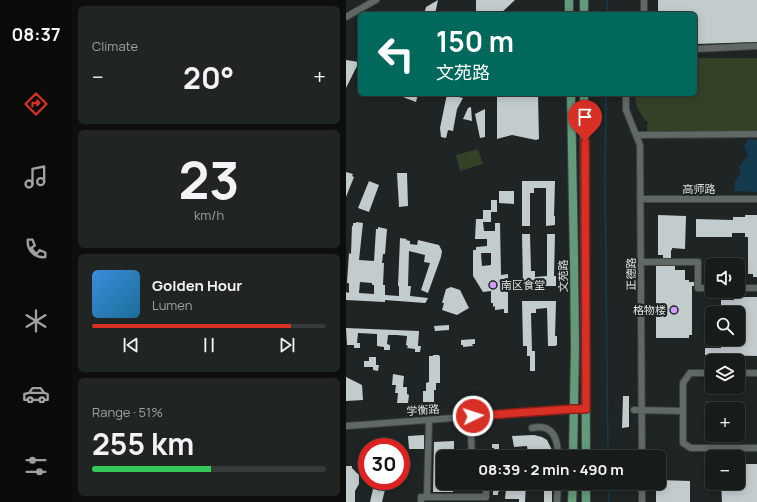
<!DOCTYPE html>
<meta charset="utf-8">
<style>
body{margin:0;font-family:Manrope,"Noto Sans SC",sans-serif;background:#202524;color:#f1f3f6;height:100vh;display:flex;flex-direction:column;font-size:15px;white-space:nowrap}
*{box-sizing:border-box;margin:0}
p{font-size:13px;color:#9ea1a3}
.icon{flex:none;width:22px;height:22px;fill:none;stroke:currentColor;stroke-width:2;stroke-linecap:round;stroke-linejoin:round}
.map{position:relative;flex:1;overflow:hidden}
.drawer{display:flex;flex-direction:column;gap:6px;padding:6px;background:#0d0f0f;width:274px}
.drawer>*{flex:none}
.guide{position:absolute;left:12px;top:12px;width:339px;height:84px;border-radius:6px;box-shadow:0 2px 10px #0003,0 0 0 1px #363a3a;background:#00695c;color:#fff;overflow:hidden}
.controls{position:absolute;left:359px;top:258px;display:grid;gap:8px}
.controls a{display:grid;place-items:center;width:40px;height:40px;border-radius:6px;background:#171c1b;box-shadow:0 2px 10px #0003,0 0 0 1px #363a3a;font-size:20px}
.speed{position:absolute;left:12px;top:438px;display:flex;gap:8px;font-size:20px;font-weight:700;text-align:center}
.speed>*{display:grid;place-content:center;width:52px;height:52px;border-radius:50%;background:#171c1b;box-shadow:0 2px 10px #0003,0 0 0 1px #363a3a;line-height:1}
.speed .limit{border:6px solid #d22;background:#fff;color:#111}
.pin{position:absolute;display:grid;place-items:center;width:34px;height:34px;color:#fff;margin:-41px -17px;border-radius:50% 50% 50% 0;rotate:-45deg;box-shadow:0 0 4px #0007}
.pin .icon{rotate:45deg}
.me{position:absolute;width:44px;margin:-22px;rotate:86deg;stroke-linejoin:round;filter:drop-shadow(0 0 3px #0008)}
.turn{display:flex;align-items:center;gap:14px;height:84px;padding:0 12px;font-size:18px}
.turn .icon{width:52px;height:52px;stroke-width:2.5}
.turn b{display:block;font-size:28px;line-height:34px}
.big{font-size:30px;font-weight:700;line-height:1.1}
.drawer .card{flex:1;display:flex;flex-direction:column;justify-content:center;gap:6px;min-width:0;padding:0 14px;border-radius:6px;background:#202524}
.drawer .dial{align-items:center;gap:0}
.dial b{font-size:52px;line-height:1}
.song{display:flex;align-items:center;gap:12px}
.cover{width:48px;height:48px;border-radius:6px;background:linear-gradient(135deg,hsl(210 70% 55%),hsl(200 70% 35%))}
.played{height:4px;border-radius:2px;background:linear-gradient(90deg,#d93025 85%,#363a3a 85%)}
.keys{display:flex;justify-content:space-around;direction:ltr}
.heat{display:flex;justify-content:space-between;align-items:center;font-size:22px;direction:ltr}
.charge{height:6px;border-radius:3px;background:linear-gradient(90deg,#34c759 51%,#363a3a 0)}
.trip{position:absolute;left:90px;top:450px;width:230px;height:40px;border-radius:6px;background:#171c1b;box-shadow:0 2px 10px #0003,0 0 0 1px #363a3a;font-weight:700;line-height:40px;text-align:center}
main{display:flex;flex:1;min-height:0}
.dock{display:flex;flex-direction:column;width:72px;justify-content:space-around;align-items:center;background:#090b0b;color:#9ea1a3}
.dock .icon{width:28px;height:28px}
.dock .selected{color:#d93025}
.dock b{font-size:18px;color:#f1f3f6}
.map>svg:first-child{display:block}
.green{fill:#344127}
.water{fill:#143b4d}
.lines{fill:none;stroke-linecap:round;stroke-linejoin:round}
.stream{stroke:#143b4d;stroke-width:1.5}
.building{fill:#c3cccd;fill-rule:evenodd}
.minor-casing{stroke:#3c4240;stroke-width:8}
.major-casing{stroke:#3c4240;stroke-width:10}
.minor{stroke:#616967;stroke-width:6}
.major{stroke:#629a7a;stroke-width:8}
.route-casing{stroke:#8d1f18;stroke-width:10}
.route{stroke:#d93025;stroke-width:7}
.poi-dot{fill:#d39cfd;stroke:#1f2524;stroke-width:1.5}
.labels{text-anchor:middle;stroke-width:4;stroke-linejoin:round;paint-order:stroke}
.street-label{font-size:11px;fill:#dee2e1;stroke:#1f2524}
.poi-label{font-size:11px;fill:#dee2e1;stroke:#1f2524;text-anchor:start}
</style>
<main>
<nav class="dock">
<b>08:37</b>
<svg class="icon selected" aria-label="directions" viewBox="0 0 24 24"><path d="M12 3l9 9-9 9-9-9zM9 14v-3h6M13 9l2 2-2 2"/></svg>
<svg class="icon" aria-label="music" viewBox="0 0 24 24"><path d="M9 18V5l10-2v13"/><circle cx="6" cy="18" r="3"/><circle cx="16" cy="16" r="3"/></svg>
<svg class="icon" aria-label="phone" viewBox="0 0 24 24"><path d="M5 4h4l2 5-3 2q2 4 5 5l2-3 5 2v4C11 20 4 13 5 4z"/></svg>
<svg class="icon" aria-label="climate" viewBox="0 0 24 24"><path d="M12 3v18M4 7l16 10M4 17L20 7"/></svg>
<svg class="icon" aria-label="car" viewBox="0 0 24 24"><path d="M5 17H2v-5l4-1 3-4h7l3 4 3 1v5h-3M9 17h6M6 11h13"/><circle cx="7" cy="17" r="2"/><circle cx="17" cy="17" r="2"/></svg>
<svg class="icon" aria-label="filters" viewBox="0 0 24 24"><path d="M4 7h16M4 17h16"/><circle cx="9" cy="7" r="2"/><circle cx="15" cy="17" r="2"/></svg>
</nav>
<section class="drawer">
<div class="card"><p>Climate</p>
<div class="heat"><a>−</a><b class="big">20°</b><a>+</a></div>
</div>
<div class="card dial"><b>23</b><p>km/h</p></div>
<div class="card">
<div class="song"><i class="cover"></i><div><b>Golden Hour</b><p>Lumen</p></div></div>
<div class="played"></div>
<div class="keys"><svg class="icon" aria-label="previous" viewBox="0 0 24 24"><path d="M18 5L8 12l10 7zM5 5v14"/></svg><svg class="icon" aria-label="pause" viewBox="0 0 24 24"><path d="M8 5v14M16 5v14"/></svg><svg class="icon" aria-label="next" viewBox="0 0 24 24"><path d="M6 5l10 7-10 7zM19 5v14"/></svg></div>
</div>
<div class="card"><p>Range · 51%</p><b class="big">255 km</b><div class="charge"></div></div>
</section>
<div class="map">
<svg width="411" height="502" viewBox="0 0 411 502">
<rect width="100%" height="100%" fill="#1f2524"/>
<path class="green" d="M349 58H411V133L301 132V124H303C294 115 289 106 289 94H349Z
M132 149 137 164 114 171 110 155Z"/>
<path class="water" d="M403 139 411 140V192L388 191 389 181 395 174 393 167 402 155 398 146Z
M359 401H391V409H366V422H359Z"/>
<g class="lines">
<path class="stream" d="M261 14V0
M260 94 259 182 262 457
M263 483V502"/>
</g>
<path class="building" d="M92 0 89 14H78L80 7Z
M130 0H169L154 14H130Z
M312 0H411V42L349 44V14H312Z
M0 60 13 62 0 88Z
M49 94H72L70 102Z
M101 94 117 98 111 109 107 131 102 130 100 138 95 137 94 128Z
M151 94H192L193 139 190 140 166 135 151 139Z
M125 107 126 121 117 119 122 108Z
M139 109V137L134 138 129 114Z
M0 172 7 174 6 176 8 177 0 197Z
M51 173H61L62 206 53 207Z
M23 181 33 185 23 212 12 208Z
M176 181H209L208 216H209V225L200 226V188H188V193H184V226H176Z
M153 191H168V204L153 203Z
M145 200H151V212H145V222H137L138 231H149V223H154L155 275 162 274V313H158V309L149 310V306L147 307V303H145V291L137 292 127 276V250H130V247L141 246V239H129L130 219H137V210H145ZM135 253H145V265L136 266Z
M312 215 340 216 339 249 326 248V250H325V258H317V255H312Z
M399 215H411V277H407V274H402V237H399V233H386V237H350V219L387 220V217H399Z
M10 222 17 223 13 260 28 261 30 229H32V227L41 229 39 254H37L36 263H38L37 285H39V295L53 296V286H52L54 238 61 239 60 240 64 241V244L71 245 72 240 93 245 96 251 95 257 82 293 75 290 84 263 78 262 79 255 63 251 62 286H65L64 296 82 298 80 302 79 303 39 300V302L0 300V292L3 293V283H1L3 253 5 254 6 226H7V223H10ZM14 282 26 283V285H28V294L13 293Z
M176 234H184L185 271H189V277L201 276V234H209L208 276H210V286H177Z
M310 266H329V270H339V280H343V282H348V286H346V335H343V338H310Z
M105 287 114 290 123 308 111 315 96 310 98 303H96L100 289Z
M388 297H411V356L359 355V348H375V339H392V313H375V300H388Z
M176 301H210L209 336H211V345L209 346H202L201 308 190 309V313H185L186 351H189V371H184V356H181V346H177Z
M103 325V330L89 331 88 326Z
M0 328 73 331 72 346H75L74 352H69V349L61 348 62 346 60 345 61 336 51 335H42L41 344 44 345V350H38V347L31 346V334L12 333 11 343H14V348H8V345H1Z
M129 339V344H126L127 346 117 347V345H115V340Z
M87 355H93L94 357V383H90V390H88V402H77V391H80V383L83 382V356H87Z
M23 357H30V365H33L32 371 27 370V367H18V361H23Z
M47 374 58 376 57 387H61V394L63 395 62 403H51L52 393H49L50 385H46Z
M0 377 16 385 17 400 0 401Z
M277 396H283V427L276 428Z
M78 435V449H63L62 436Z
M188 435 196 437 201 440 207 452V457H184L182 453 181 446 168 447 166 436Z
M108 441V449H100V457H97V483H106L107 492H87L88 442Z
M146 444H153V457H148V448H146Z
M392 464H411V502H376L375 483H392Z
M359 465H366V473H359Z
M0 466H6V468L13 475V484L9 491V502H0Z
M313 480 344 481V502H310V483H313Z
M21 481H41L36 502H24L27 489Z
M147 483H153V492H152V495H147Z
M174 483H180L179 502H173V499H159L160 489 174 490Z
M198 486H205V488H206V502H198Z"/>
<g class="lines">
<g class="minor-casing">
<path id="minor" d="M298 14V0
M0 17 30 0
M349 49 411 46
M280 94V110L294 145 296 457
M290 135 411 134
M294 199H411
M295 262H352V288H366
M392 288H411
M366 373H344L337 383V443L345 448H411
M392 373H411
M288 410 337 411
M124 417 126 456 140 457
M0 426 227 409H241
M186 428C208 423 212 440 212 457
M296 483V502
M81 497 83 420
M75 502V497H140V483
M211 502 212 483"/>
</g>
<g class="major-casing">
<path id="major" d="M223 0V14
M238 0V14
M225 94 228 261 229 347 227 457
M238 94 240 457
M226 502 227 483
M240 502V483"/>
</g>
<use href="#minor" class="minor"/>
<use href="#major" class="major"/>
</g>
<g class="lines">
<g class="route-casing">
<path id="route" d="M127 416 227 409H240L239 141"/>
</g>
<use href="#route" class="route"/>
</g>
<g class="poi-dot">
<circle cx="147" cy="285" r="4"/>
<circle cx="328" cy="310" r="4"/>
</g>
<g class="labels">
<g class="street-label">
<text x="353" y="193">高师路</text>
<text transform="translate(285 274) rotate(-90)" y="4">正德路</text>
<text transform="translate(217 276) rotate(-90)" y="4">文苑路</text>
<text transform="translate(77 410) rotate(-4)" y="4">学衡路</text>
</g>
<g class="poi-label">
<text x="155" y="289">南区食堂</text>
<text x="320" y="314" text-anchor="end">格物楼</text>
</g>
</g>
</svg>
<div class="controls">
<a><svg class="icon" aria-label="sound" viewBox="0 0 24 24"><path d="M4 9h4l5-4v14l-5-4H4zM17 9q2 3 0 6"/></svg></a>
<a><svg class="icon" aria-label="search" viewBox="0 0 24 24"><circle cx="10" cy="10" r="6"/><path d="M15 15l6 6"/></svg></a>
<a><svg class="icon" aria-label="layers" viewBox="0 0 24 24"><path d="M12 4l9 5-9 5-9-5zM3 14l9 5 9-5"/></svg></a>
<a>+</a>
<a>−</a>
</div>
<div class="speed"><div class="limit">30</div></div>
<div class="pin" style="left:239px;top:141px;background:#d93025"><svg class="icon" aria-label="arrive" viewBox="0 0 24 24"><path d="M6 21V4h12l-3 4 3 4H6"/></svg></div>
<svg class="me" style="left:127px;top:416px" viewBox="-20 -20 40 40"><circle r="17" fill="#d93025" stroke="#fff" stroke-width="3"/><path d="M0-11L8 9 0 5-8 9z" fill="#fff"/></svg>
<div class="trip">08:39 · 2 min · 490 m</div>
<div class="guide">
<div class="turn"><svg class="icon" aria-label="left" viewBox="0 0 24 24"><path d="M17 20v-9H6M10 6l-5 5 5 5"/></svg><div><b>150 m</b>文苑路</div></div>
</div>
</div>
</main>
